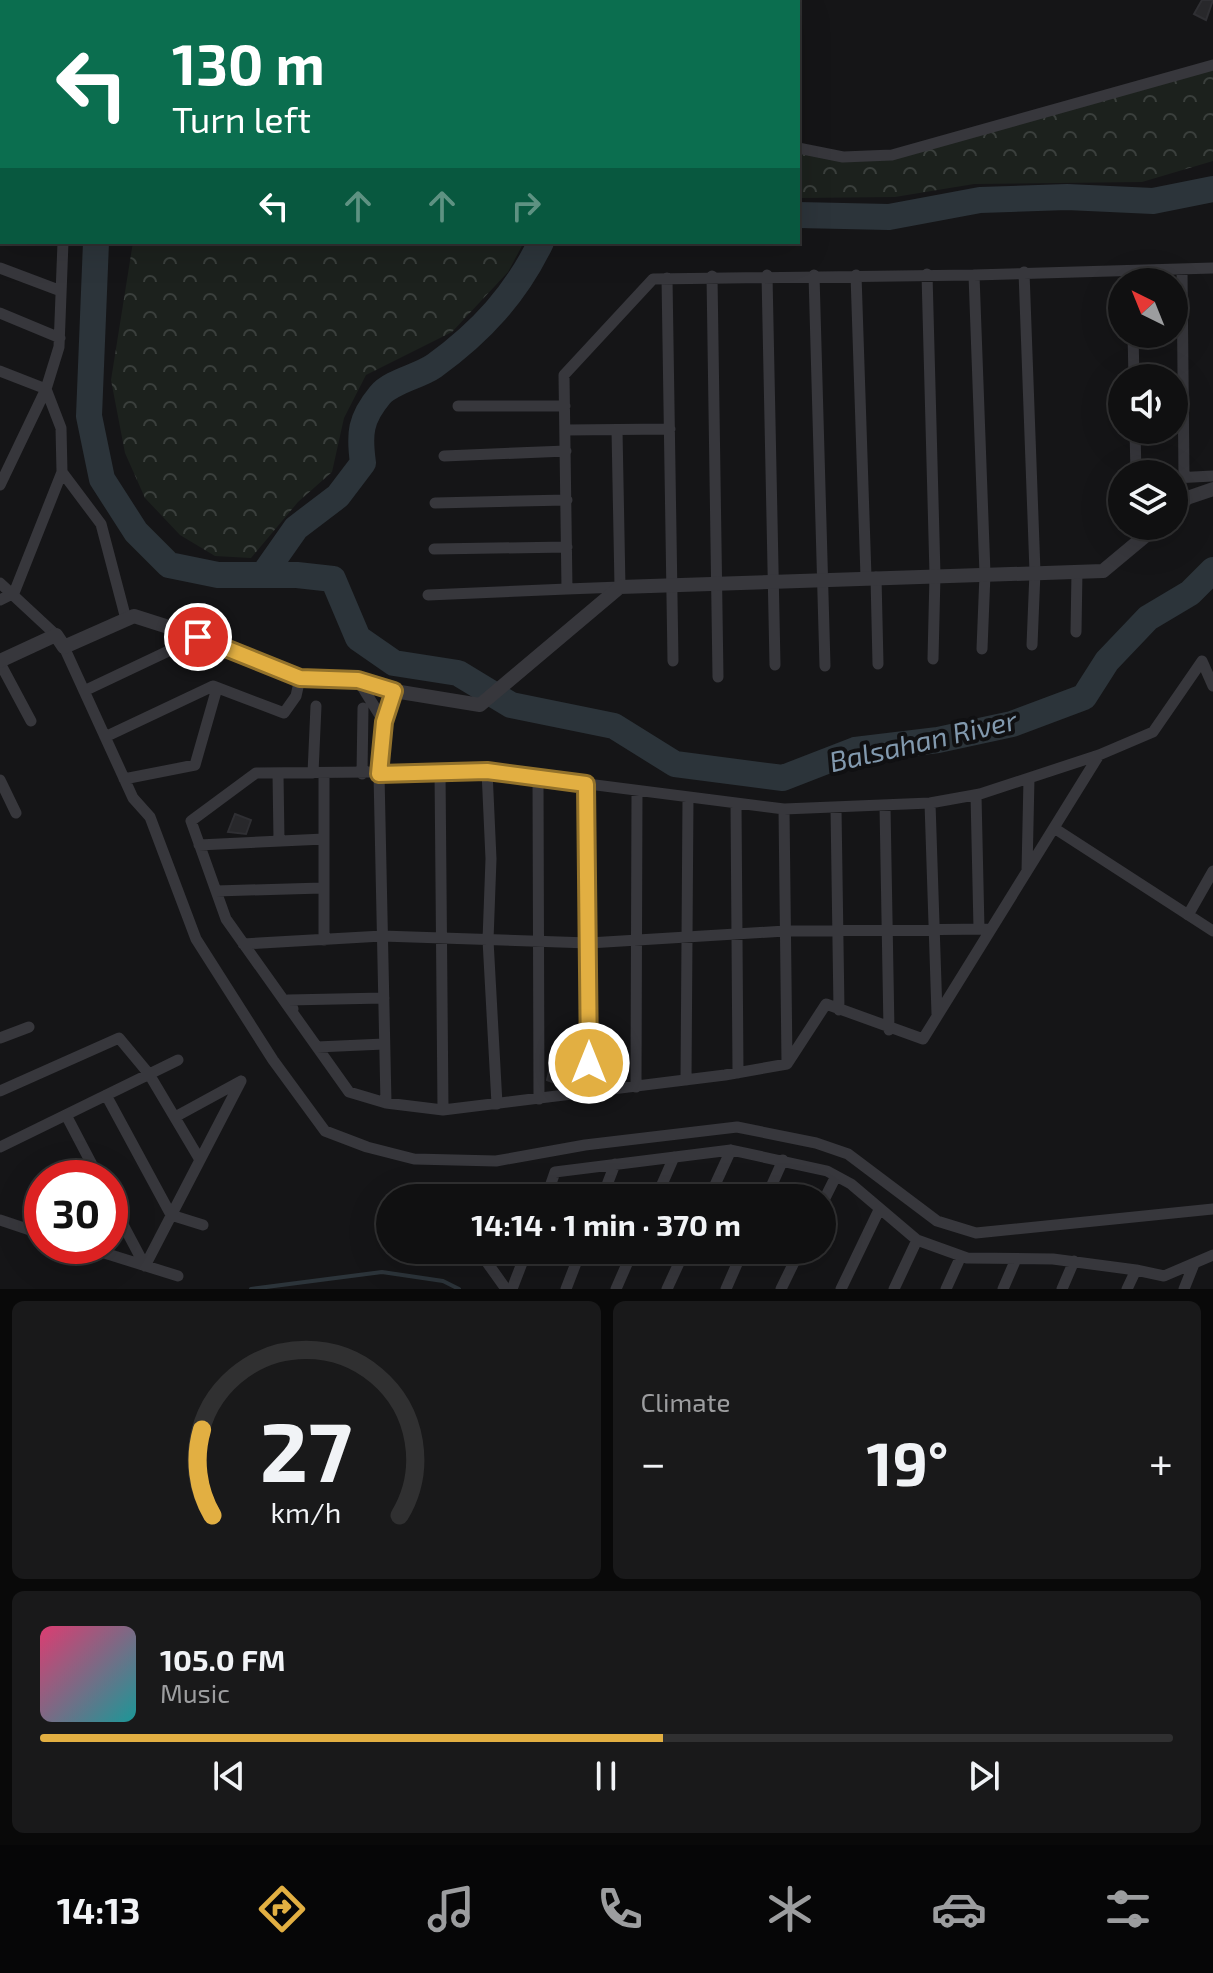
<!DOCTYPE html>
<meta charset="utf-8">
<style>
body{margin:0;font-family:"Exo 2",sans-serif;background:#19191a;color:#f1f3f6;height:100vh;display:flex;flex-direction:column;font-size:30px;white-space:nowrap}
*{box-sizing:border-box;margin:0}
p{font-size:26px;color:#9c9d9f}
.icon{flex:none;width:44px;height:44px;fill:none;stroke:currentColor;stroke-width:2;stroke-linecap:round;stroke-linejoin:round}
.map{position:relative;height:1289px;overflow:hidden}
.sheet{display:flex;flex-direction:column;gap:12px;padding:12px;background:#090909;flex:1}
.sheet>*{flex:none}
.banner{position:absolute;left:0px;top:0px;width:800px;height:244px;box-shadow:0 8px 32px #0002,0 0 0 2px #303031;background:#0b6e4f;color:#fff;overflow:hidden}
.needle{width:52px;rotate:317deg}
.tools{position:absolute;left:1108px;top:268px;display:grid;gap:16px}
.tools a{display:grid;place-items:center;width:80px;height:80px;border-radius:50%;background:#101011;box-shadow:0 8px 32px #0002,0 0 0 2px #303031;font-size:40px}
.speed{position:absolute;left:24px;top:1160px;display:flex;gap:16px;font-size:40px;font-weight:700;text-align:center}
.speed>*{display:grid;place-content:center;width:104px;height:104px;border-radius:50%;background:#101011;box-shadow:0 8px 32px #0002,0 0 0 2px #303031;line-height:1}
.speed .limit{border:12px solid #d22;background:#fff;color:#111}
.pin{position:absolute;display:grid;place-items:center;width:68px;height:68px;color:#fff;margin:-34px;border:4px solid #fff;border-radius:50%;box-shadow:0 2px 8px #0007}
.me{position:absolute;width:88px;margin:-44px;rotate:0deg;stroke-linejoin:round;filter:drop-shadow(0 0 6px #0008)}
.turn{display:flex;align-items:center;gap:28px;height:168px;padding:0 40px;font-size:36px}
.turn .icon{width:104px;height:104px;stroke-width:2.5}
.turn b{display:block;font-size:56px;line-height:68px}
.lanes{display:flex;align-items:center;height:76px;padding:0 40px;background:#0003;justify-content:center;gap:40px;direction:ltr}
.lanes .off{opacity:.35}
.big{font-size:60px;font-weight:700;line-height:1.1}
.sheet .card{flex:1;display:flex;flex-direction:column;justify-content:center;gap:12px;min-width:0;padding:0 28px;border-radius:12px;background:#19191a}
.sheet .dial{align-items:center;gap:0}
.dial svg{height:208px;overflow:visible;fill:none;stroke:#303031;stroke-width:7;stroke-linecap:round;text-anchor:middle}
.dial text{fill:#f1f3f6;stroke:none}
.song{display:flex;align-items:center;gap:24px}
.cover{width:96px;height:96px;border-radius:12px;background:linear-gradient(135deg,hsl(340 70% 55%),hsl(180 70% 35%))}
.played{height:8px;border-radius:4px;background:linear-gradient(90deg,#e2af42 55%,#303031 55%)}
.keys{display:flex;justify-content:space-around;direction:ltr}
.heat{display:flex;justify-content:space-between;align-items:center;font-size:44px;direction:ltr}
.sheet .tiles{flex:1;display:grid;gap:12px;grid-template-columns:1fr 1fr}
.card:last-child{grid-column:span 2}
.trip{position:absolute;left:376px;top:1184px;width:460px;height:80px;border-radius:40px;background:#101011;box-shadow:0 8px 32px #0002,0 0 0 2px #303031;font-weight:700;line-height:80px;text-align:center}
.tab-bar{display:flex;height:128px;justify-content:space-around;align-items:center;background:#060607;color:#9c9d9f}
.tab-bar .icon{width:56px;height:56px}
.tab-bar .active{color:#e2af42}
.tab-bar b{font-size:36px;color:#f1f3f6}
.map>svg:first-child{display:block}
.forest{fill:url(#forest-crowns)}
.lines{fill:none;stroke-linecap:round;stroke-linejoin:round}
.stream{stroke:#2c343a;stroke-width:4}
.river{stroke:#2c343a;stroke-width:26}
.building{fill:#28282b;stroke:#2f2f33;stroke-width:2}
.minor{stroke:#37373c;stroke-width:11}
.tertiary{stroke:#37373c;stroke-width:14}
.route-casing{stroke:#93722b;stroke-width:20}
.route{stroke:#e2af42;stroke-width:14}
.labels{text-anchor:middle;stroke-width:8;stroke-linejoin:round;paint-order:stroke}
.water-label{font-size:28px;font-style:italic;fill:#8299ae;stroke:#101012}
</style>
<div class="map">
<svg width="1213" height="1289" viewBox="0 0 1213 1289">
<defs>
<pattern id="forest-crowns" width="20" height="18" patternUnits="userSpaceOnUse" patternTransform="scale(2)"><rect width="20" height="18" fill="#1c211d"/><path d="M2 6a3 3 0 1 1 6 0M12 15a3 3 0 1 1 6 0" fill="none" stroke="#3a3f3c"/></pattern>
</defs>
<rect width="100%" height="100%" fill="#151517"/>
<path class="forest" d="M149 0H457L148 2Z
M1213 64V161L1142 182 974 184 895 197 798 198V146L856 158 910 151Z
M133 242H524L508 272 452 332 366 375 344 418 332 472 298 502 251 558 215 556 180 535 145 498 125 453 111 380Z"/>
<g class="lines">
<path class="stream" d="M251 1289 382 1272 443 1281 459 1289"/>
<path class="river" d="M0 149 2 150
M798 215 889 217 980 200 1067 197 1153 201 1213 189
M96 242 89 416 102 479 136 532 169 565 218 575H297L333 579 358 638 394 663 458 673 511 705 614 726 675 764 783 778 855 750 938 740 1012 724 1084 697 1107 661 1148 618 1190 593 1213 570
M263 575 296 528 338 496 363 463C359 434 360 419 380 395 392 381 418 377 434 366 481 332 516 294 541 242"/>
</g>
<path class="building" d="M1202 0H1213L1206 20 1194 14Z
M235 814 251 820 246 834 228 832Z
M551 1063 564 1068 558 1084 547 1080Z"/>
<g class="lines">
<path class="minor" d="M288 0 293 2
M798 148 843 157 892 155 1213 65
M0 207 2 208
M0 268 61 291
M1182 269 1184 478
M1024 272 1035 572 1032 645
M927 274 935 575 933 659
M767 275 775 665
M814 275 825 666
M856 275 866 577
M974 275 985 574 982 649
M712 276 718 677
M667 278 673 661
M0 313 60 338
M1133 334 1134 378
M0 371 46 389 0 485
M458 406H565
M566 430 670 429
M617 430 620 587 567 589 564 375 653 279 974 275 1213 268
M1135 430 1136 474
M444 456 566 451
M62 472 101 524 126 619
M1174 478 1213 476
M435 503 567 500
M1137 526 1138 543
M434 549 567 547
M876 577 878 664
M0 583 56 635
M428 595 567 589
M0 600 14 593 62 472 61 428 46 389 59 347 63 242
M1076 632 1077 571
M64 647 133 798 150 817 196 939 273 1060 325 1131 367 1147 414 1159 496 1161 585 1145 737 1127 816 1143 848 1154 937 1221 976 1233 1213 1209
M0 663 31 721
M358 680 384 722
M84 691 198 637
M105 737 213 686 284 713 296 696 300 678
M1099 755 923 1039 826 1004 787 1064 725 1075 443 1110 386 1103 349 1092 226 919 191 821 256 773 487 771 784 809 930 803 980 794 1099 755 1153 732 1202 661 1213 686
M440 770 443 1110
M487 771 491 859 488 940 497 1104
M313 773 316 706
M278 774 279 840
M362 774 363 708
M124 779 195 765 217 688
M538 779 539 1099
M0 780 16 813
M586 784 589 1093
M976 795 979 929
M736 803 738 1073
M930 803 937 1014
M885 806 889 1030
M836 808 839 1010
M784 809 787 1063
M1054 828 1213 931
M199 845 324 839
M1027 871 1029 778
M216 891 322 888
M1188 915 1213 871
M324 940V774
M243 944 382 936 589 943 785 931 991 929
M293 1009 288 1000 384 998
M0 1038 29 1027
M315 1044 317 1047 384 1044
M686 1080 688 797
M636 1087 637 791
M0 1091 119 1038 149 1074 200 1160
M106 1095 171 1215 203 1225
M386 1103 379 774 384 722 394 691
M66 1115 99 1178
M175 1117 241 1081
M0 1147 178 1060
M546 1198 555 1172 731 1150 827 1171 851 1184 917 1240 967 1258 1053 1259 1136 1270
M602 1198 615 1164
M656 1198 674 1157
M709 1198 731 1150
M766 1198 783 1160
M110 1200 145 1266
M822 1204 836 1176
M0 1220 42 1234
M82 1246 178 1276
M481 1254 506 1289
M145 1266 241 1081
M512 1289 527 1250
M566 1289 581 1250
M616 1289 633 1250
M667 1289 685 1250
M726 1289 743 1250
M781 1289 800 1250
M841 1289 879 1210
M894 1289 917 1240
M946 1289 961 1256
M1003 1289 1016 1259
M1062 1289 1074 1261
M1127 1289 1136 1270 1164 1276 1213 1255
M1184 1289 1194 1264"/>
<path class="tertiary" d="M1174 510 1187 498 1213 489
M0 661 56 635 64 647 134 616 206 639 300 678 358 680 388 690 480 705 620 587 1103 571 1157 526"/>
</g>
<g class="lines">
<g class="route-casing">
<path id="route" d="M198 637 300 678 358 680 394 691 384 722 379 774 487 771 586 784 589 1063"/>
</g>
<use href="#route" class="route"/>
</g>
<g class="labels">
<g class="water-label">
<text transform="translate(923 741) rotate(-13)" y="10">Balsahan River</text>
</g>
</g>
</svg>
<div class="tools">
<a><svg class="needle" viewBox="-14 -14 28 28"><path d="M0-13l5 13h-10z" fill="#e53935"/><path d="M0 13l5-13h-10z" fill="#9c9d9f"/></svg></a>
<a><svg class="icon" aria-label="sound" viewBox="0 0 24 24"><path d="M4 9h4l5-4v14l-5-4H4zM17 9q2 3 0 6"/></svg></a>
<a><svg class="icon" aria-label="layers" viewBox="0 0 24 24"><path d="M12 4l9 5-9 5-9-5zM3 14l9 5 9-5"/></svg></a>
</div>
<div class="speed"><div class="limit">30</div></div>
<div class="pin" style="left:198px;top:637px;background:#d93025"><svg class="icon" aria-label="arrive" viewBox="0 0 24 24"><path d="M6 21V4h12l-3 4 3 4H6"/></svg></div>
<svg class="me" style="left:589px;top:1063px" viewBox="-20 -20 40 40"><circle r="17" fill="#e2af42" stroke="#fff" stroke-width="3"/><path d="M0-11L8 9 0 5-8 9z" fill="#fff"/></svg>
<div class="trip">14:14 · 1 min · 370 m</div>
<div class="banner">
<div class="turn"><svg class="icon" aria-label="left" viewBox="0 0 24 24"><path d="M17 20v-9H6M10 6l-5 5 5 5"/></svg><div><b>130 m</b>Turn left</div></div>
<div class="lanes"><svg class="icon" aria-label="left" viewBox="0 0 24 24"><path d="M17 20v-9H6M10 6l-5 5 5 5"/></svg><svg class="icon off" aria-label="ahead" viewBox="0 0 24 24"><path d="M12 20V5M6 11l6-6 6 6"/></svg><svg class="icon off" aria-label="ahead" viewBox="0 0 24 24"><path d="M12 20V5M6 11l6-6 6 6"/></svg><svg class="icon off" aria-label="right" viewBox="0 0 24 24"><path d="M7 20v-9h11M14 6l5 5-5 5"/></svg></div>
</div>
</div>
<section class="sheet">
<div class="tiles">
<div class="card dial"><svg viewBox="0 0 100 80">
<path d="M14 69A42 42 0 1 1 86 69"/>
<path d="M14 69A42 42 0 0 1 10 36" stroke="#e2af42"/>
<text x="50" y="56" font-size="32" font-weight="700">27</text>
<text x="50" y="72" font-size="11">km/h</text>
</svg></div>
<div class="card"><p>Climate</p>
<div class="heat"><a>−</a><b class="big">19°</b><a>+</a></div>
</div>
<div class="card">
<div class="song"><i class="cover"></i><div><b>105.0 FM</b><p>Music</p></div></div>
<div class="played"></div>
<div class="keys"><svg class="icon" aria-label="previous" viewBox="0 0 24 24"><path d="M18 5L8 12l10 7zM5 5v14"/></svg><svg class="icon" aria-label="pause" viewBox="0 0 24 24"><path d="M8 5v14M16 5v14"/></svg><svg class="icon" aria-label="next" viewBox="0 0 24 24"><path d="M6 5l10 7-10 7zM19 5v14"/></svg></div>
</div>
</div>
</section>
<nav class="tab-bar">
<b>14:13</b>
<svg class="icon active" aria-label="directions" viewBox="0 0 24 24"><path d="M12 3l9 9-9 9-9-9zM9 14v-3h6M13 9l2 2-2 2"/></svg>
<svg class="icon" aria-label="music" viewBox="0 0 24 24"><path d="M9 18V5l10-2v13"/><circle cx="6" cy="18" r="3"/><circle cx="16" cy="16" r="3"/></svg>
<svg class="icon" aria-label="phone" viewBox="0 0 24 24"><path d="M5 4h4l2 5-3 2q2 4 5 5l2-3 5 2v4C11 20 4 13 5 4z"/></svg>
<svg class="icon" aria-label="climate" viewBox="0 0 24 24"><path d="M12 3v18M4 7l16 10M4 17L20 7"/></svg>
<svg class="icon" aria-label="car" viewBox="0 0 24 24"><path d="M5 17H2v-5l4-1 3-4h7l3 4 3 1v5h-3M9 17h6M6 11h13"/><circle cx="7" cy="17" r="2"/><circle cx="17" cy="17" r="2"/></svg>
<svg class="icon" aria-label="filters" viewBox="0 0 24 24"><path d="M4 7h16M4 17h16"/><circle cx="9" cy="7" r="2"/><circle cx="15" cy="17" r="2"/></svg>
</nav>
